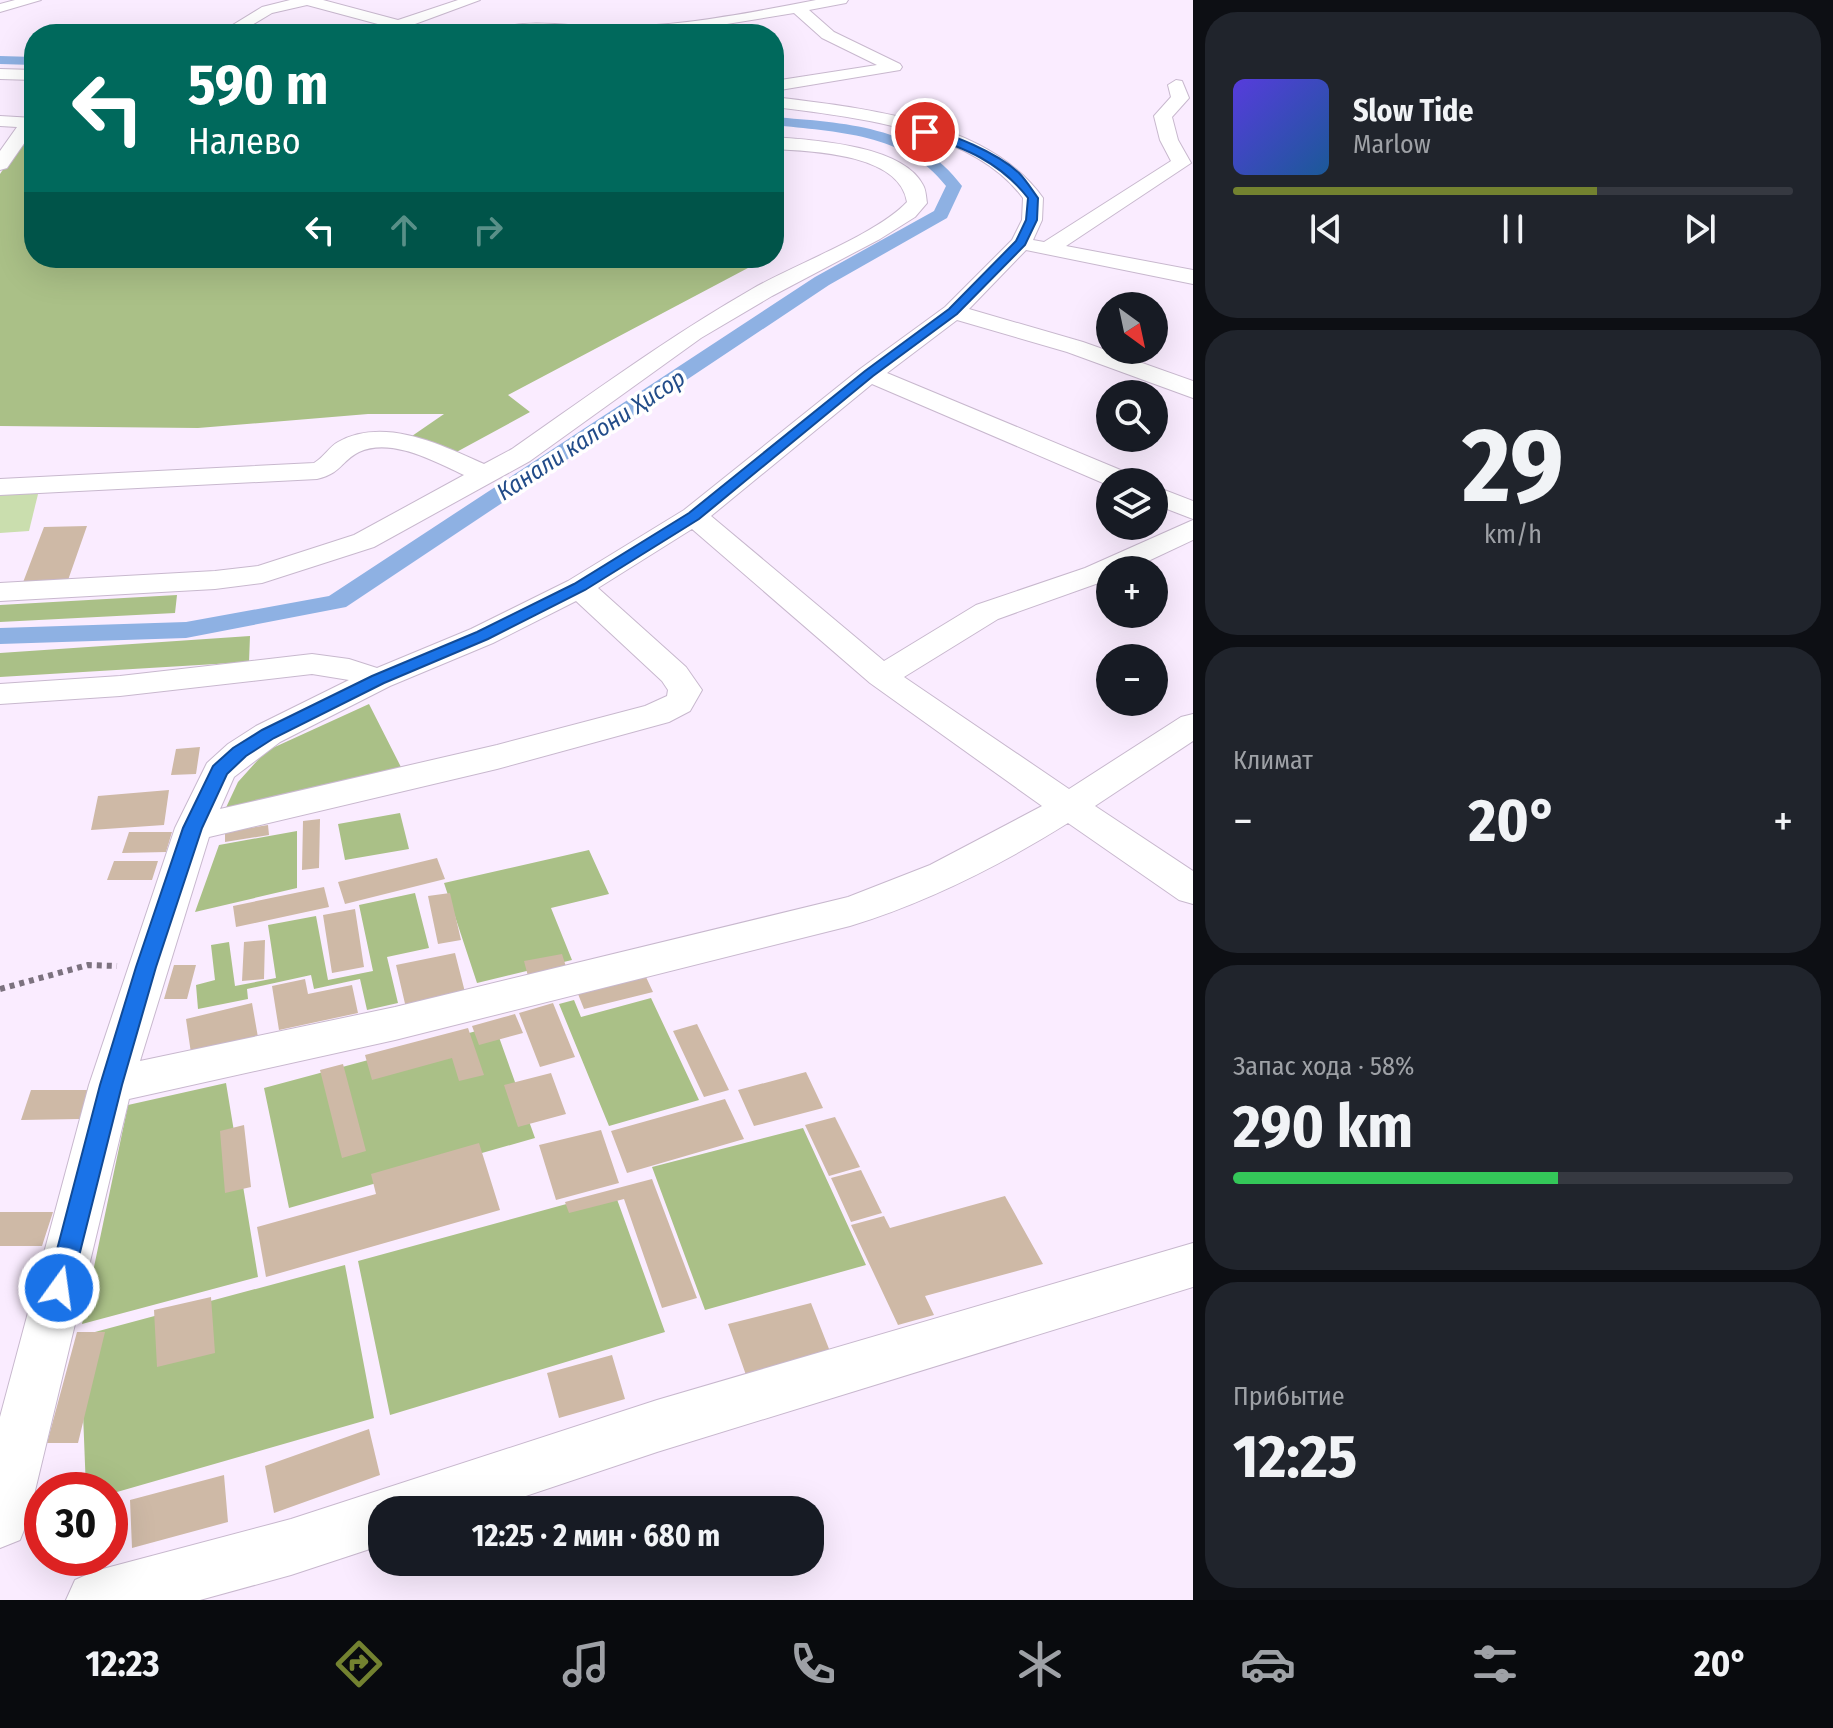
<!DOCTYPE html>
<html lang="ru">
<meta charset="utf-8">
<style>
body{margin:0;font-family:"Fira Sans Condensed",sans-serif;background:#20242c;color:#f1f3f6;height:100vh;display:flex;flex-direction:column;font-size:30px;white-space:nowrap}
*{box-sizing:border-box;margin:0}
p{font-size:26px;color:#9ea1a6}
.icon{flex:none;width:44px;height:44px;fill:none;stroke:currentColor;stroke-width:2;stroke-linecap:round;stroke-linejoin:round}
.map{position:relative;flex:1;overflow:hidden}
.details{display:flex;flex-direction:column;gap:12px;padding:12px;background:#0d0f14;width:640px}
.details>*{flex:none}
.guide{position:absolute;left:24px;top:24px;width:760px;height:244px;border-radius:32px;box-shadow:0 8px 32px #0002;background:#00695c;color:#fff;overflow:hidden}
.needle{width:52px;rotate:147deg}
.controls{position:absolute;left:1096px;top:292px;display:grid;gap:16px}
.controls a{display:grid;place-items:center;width:72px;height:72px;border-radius:50%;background:#171b24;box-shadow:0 8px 32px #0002;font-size:40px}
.speed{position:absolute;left:24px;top:1472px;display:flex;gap:16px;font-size:40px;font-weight:700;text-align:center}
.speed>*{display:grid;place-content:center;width:104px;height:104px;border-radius:50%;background:#171b24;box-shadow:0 8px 32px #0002;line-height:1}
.speed .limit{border:12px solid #d22;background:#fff;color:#111}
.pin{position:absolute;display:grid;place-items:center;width:68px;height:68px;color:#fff;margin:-34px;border:4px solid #fff;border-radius:50%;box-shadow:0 2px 8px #0007}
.me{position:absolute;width:88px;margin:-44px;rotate:14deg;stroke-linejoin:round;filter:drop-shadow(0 0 6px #0008)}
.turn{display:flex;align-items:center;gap:28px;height:168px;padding:0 32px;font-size:36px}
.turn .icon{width:104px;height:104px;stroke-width:2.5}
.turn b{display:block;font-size:56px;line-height:68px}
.lanes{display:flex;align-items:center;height:76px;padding:0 32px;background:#0003;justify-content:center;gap:40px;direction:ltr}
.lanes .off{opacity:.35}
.big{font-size:60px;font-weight:700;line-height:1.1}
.details .card{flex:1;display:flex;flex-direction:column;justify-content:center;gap:12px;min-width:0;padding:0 28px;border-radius:32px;background:#20242c}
.details .dial{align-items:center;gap:0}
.dial b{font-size:104px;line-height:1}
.song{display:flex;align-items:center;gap:24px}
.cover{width:96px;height:96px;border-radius:12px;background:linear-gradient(135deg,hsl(250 70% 55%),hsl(210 70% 35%))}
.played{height:8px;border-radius:4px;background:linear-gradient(90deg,#738230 65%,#363941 65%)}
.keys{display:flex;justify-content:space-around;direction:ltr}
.heat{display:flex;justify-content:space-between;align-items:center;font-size:44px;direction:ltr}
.charge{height:12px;border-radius:6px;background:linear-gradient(90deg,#34c759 58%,#363941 0)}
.trip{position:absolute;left:368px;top:1496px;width:456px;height:80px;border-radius:32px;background:#171b24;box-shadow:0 8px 32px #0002;font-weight:700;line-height:80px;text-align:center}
.dock{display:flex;height:128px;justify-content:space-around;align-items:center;background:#090b0e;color:#9ea1a6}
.dock .icon{width:56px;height:56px}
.dock .active{color:#738230}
.dock b{font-size:36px;color:#f1f3f6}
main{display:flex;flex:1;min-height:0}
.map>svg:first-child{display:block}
.green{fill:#cadeae}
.forest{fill:#aac087}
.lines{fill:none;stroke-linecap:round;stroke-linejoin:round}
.canal{fill:#8eb1e3;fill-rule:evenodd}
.building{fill:#ceb9a6}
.minor-casing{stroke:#c8b8ce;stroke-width:2}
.path{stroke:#7c727f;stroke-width:6;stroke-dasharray:5 5;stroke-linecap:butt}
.minor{fill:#fff;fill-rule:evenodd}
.route{fill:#1a73e8;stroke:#114b97;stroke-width:2}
.labels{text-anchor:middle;stroke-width:7;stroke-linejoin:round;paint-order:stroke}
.far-water-label{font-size:24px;font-style:italic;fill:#224c89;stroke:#fff}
</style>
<main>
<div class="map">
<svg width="1193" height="1600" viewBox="0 0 1193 1600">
<rect width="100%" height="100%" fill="#faecff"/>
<path class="green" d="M39 490 29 531 0 533V493Z"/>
<path class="forest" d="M34 129V258H767L508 395 530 412 451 455 412 436 444 414H368L198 428 0 426V174L21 142Z
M177 595 175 613 0 622V605Z
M250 636 249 662 0 677V653Z
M369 704 405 775 223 814 238 782 266 751Z
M400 813 409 849 345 860 338 824Z
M297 831V888L195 912 219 845Z
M589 850 609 894 551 908 572 960 477 983 444 883Z
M415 893 429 948 387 957 398 1003 367 1010 360 979 314 989 311 975 247 989 248 999 198 1009 196 985 215 980 211 945 229 942 235 986 276 978 268 925 316 916 328 980 373 971 359 905Z
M651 998 699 1100 609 1126 559 1004 574 1000 581 1017Z
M495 1026 535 1138 289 1208 264 1088Z
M226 1083 258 1277 82 1324 128 1105Z
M803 1128 866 1265 705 1310 652 1167Z
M614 1191 665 1332 390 1415 358 1261Z
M345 1265 374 1418 110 1494V1490H86L80 1336Z"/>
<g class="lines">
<path class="canal" d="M0 56 34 57V65L0 64Z
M774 117C844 123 917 125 962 186L947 218 829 285 346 607 186 638 0 644V628L186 622 329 596 815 277 934 211 946 186C906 133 835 132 774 125Z"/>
</g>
<path class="building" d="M87 526 67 583 22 585 44 527Z
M200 747 196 774 171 775 176 749Z
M169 790 164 825 91 830 98 796Z
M320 819 319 868 302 870 303 821Z
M268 825 269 835 225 842V832Z
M129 832H172L166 852 122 853Z
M437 858 445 879 345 904 338 882Z
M114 861H158L152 880H107Z
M324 887 329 907 236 927 233 906Z
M450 893 461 940 438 944 428 896Z
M355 909 364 967 332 973 323 915Z
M265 940 264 979 242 981 244 942Z
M455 953 466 996 406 1008 396 965Z
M562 954 568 973 529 980 524 961Z
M174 965H196L187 999H164Z
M646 977 653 992 584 1009 578 994Z
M305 979 308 994 352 985 358 1013 279 1030 272 986Z
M252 1003 259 1043 192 1060 186 1019Z
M553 1003 575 1057 540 1067 519 1013Z
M515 1014 523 1033 479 1045 472 1026Z
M697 1024 729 1090 704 1097 673 1031Z
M468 1028 484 1075 459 1081 452 1058 372 1080 365 1055Z
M343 1064 366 1151 342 1158 320 1070Z
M806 1072 823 1108 754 1126 738 1090Z
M551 1073 566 1114 518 1127 504 1085Z
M31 1090H88L80 1119 21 1120Z
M725 1099 744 1139 627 1173 611 1131Z
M835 1117 860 1167 829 1176 805 1125Z
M244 1125 251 1187 225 1193 220 1131Z
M601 1130 619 1183 556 1200 539 1145Z
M479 1143 500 1210 266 1277 257 1227 376 1194 371 1174Z
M861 1170 882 1213 851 1222 831 1178Z
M652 1179 697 1298 662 1308 624 1199 569 1213 565 1202Z
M1005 1196 1043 1264 925 1296 934 1315 898 1325 851 1225 884 1216 890 1228Z
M0 1212H53L42 1246H0Z
M211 1297 215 1353 157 1367 154 1310Z
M811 1303 831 1354 746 1375 728 1324Z
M77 1332H105L78 1443H47Z
M612 1355 625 1399 559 1418 547 1373Z
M369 1429 380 1475 274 1513 265 1466Z
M224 1475 228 1522 132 1548 130 1500Z"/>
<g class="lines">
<g class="minor-casing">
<path id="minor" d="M15 0H41L0 12V4Z
M290 0H323L398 20 458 0H480L415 24 441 34H415L307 5 272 13 237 34H218L262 7Z
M816 0H848L846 3 809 10 834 32 900 64 902 67 900 70 774 91V81L877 65 822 38 794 13 665 34H489C506 19 557 24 579 26 660 31 738 15 816 0Z
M0 69 34 70V80L0 79Z
M1176 80 1182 81 1189 98 1172 117 1178 140 1191 163 1066 246 1193 270V284L1026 250 969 309 1083 342 1193 381V398L1067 352 957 320 887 373 1135 476 1139 482H1110V486L872 384 711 516 884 661 976 605 1085 568 1193 520V540L1129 570H1110V579L1107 580 998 619 904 677 1069 789 1181 717 1193 714V741L1095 806 1193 871V904L1179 900 1068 823C999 866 928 902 850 926L395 1040 129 1099 28 1520 20 1540 0 1548V1417L89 1085 175 828 207 763 228 744 256 726 349 680 312 674 120 696 0 704V684L120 676 312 654 349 659 377 668 471 629 568 581 684 510 860 369 945 307 1012 240 1022 220 1023 198C973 129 853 117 774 107V97C862 108 988 120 1043 198L1042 220 1033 240 1044 242 1171 161 1160 140 1154 116 1171 97 1168 85ZM692 529 870 683 1042 806 930 865 848 897 395 1007 140 1061 209 837 497 769 669 722 690 711 702 690 686 667 598 588ZM576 601 662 681 668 690 667 696 645 706 497 745 220 809 234 777 280 742 390 686 493 643Z
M0 116 34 118V129L7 168 0 170V151L17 127 0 126Z
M774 137C813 140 903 145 923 185 926 190 926 197 927 203L915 217 880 239 772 296 701 338 530 461 374 547 262 583 215 589 0 601V583L215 571 258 566 354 535 464 475C435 462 392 437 359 452 341 461 342 473 317 479L0 495V479L314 463C324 457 329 447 338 442 384 416 442 445 484 464L512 449C591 394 668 337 752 289 793 265 876 235 907 202 900 154 813 151 774 149Z
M1154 486 1193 501V519L1154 504Z
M1193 1243V1287L657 1452 484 1510H382V1545L291 1575 200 1600H66L75 1580 95 1571 291 1519 657 1400Z"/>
</g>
<path class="path" d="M0 989 88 965 117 966"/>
<use href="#minor" class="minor"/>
</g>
<path class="route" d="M922 130C948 130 1000 155 1019 173 1026 180 1032 190 1038 198L1037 220 1025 245 957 314 873 376 699 519 585 590 488 639 384 683 274 738 246 756 227 774 202 828 156 967 122 1085 71 1288 68 1296 59 1299 50 1296 47 1288 100 1085 136 967 183 828 213 766 233 748 262 730 372 676 477 632 574 584 689 513 865 371 949 309 1016 241 1026 220 1028 198C1000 162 965 148 922 134Z"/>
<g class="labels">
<g class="far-water-label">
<text transform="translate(591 435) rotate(-33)" y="8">Канали калони Ҳисор</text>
</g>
</g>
</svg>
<div class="controls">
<a><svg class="needle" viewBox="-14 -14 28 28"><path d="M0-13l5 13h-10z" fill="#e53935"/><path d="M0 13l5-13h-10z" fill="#9ea1a6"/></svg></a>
<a><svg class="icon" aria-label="search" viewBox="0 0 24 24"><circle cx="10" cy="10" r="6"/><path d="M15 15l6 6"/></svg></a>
<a><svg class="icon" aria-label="layers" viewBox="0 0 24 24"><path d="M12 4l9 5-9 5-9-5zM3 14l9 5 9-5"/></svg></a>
<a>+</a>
<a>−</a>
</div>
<div class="speed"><div class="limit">30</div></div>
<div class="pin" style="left:925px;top:132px;background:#d93025"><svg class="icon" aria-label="arrive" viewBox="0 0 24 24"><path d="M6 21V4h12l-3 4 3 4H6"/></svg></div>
<svg class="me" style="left:59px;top:1288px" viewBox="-20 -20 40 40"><circle r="17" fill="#1a73e8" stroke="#fff" stroke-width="3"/><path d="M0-11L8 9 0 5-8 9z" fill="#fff"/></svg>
<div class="trip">12:25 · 2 мин · 680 m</div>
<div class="guide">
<div class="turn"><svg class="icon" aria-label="left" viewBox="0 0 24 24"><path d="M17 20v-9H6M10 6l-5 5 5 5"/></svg><div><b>590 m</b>Налево</div></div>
<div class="lanes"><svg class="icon" aria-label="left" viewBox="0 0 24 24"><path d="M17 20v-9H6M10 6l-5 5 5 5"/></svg><svg class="icon off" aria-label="ahead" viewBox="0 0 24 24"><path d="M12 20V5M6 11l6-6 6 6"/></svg><svg class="icon off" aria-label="right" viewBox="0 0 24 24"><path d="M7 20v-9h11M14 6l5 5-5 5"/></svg></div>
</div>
</div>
<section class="details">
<div class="card">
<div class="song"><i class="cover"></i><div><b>Slow Tide</b><p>Marlow</p></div></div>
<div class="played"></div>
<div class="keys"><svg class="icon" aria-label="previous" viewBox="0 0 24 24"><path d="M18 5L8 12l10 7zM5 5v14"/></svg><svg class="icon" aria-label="pause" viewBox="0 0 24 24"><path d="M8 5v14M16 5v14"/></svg><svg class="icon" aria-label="next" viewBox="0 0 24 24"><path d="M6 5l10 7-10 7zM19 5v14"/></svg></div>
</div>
<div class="card dial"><b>29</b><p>km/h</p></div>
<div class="card"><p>Климат</p>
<div class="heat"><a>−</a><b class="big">20°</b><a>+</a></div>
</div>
<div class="card"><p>Запас хода · 58%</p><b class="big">290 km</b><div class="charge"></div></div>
<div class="card"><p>Прибытие</p><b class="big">12:25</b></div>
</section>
</main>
<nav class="dock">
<b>12:23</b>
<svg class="icon active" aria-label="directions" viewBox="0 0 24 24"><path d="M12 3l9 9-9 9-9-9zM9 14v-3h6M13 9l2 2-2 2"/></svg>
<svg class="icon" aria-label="music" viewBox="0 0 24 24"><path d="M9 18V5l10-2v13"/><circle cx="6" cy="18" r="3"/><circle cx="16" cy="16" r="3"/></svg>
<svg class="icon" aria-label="phone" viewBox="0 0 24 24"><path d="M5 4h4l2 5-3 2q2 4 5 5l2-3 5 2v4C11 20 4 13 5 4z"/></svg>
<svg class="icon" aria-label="climate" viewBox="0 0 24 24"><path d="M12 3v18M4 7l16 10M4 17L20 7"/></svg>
<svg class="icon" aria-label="car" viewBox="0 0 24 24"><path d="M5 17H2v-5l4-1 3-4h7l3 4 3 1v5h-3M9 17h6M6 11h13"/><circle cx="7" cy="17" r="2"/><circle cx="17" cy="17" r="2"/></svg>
<svg class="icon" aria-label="filters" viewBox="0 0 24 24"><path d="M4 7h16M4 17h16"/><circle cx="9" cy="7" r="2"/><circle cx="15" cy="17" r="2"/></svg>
<b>20°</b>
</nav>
